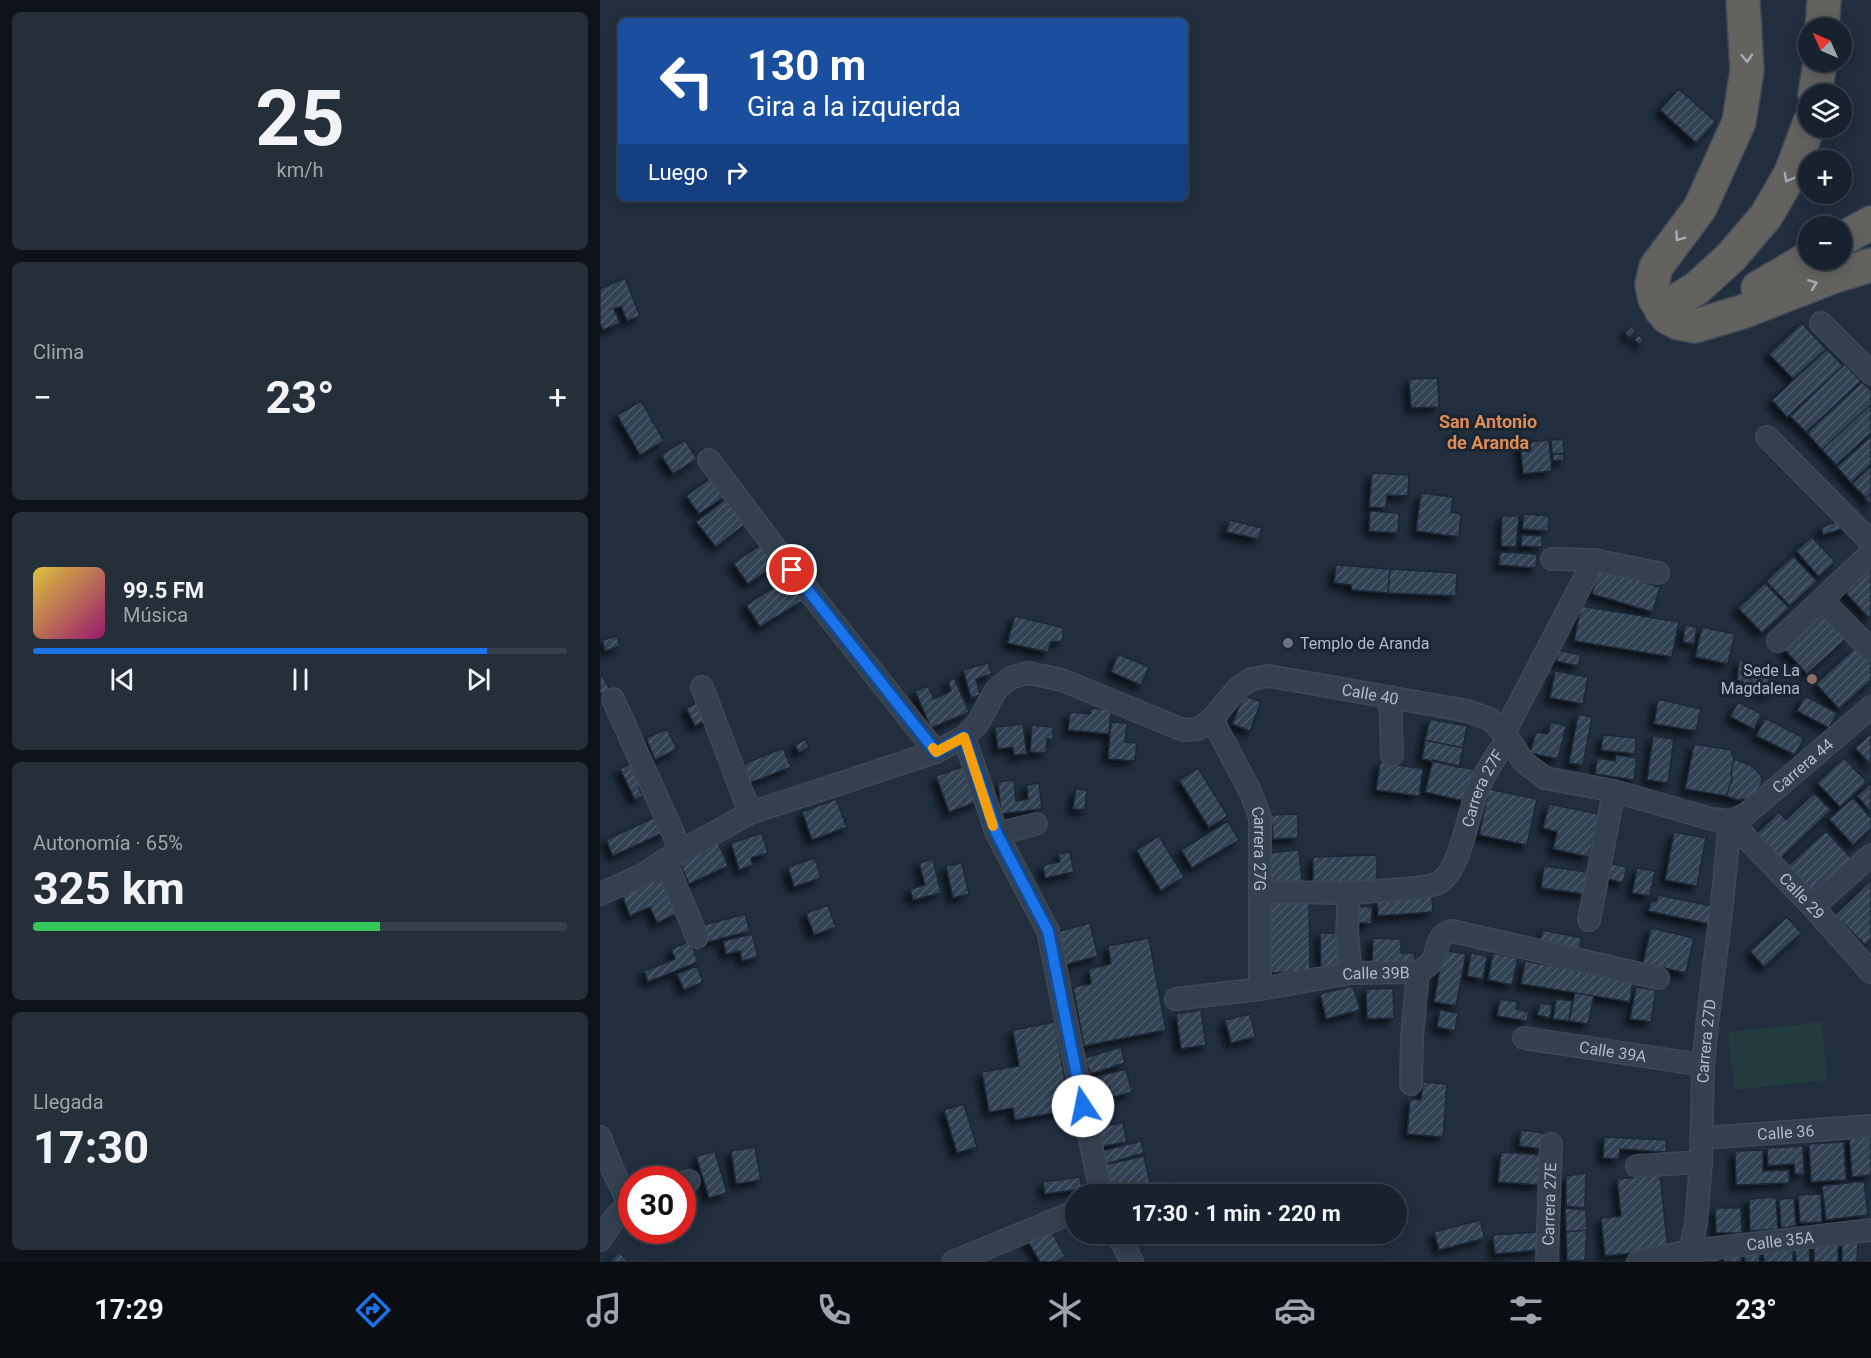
<!DOCTYPE html>
<html lang="es">
<meta charset="utf-8">
<style>
body{margin:0;font-family:Roboto,sans-serif;background:#252f3a;color:#f1f3f6;height:100vh;display:flex;flex-direction:column;font-size:22px;white-space:nowrap}
*{box-sizing:border-box;margin:0}
p{font-size:20px;color:#9fa4aa}
.icon{flex:none;width:33px;height:33px;fill:none;stroke:currentColor;stroke-width:2;stroke-linecap:round;stroke-linejoin:round}
.map{position:relative;flex:1;overflow:hidden}
.details{display:flex;flex-direction:column;gap:12px;padding:12px;background:#0d1319;width:600px}
.details>*{flex:none}
.banner{position:absolute;left:18px;top:18px;width:570px;height:183px;border-radius:9px;box-shadow:0 3px 15px #0003,0 0 0 2px #363f4a;background:#1a4fa0;color:#fff;overflow:hidden}
.needle{width:39px;rotate:315deg}
.fabs{position:absolute;left:1198px;top:18px;display:grid;gap:12px}
.fabs a{display:grid;place-items:center;width:54px;height:54px;border-radius:50%;background:#18222e;box-shadow:0 3px 15px #0003,0 0 0 2px #363f4a;font-size:30px}
.speed{position:absolute;left:18px;top:1166px;display:flex;gap:12px;font-size:30px;font-weight:700;text-align:center}
.speed>*{display:grid;place-content:center;width:78px;height:78px;border-radius:50%;background:#18222e;box-shadow:0 3px 15px #0003,0 0 0 2px #363f4a;line-height:1}
.speed .limit{border:9px solid #d22;background:#fff;color:#111}
.pin{position:absolute;display:grid;place-items:center;width:51px;height:51px;color:#fff;margin:-26px;border:3px solid #fff;border-radius:50%;box-shadow:0 2px 6px #0007}
.me{position:absolute;width:66px;margin:-33px;rotate:349deg;stroke-linejoin:round;filter:drop-shadow(0 0 4px #0008)}
.turn{display:flex;align-items:center;gap:21px;height:126px;padding:0 30px;font-size:27px}
.turn .icon{width:78px;height:78px;stroke-width:2.5}
.turn b{display:block;font-size:42px;line-height:51px}
.then{display:flex;align-items:center;height:57px;padding:0 30px;background:#0003;gap:12px;font-size:22px}
.big{font-size:45px;font-weight:700;line-height:1.1}
.details .card{flex:1;display:flex;flex-direction:column;justify-content:center;gap:9px;min-width:0;padding:0 21px;border-radius:9px;background:#252f3a}
.details .dial{align-items:center;gap:0}
.dial b{font-size:78px;line-height:1}
.song{display:flex;align-items:center;gap:18px}
.cover{width:72px;height:72px;border-radius:9px;background:linear-gradient(135deg,hsl(50 70% 55%),hsl(320 70% 35%))}
.played{height:6px;border-radius:3px;background:linear-gradient(90deg,#1a73e8 85%,#363f4a 85%)}
.keys{display:flex;justify-content:space-around;direction:ltr}
.heat{display:flex;justify-content:space-between;align-items:center;font-size:33px;direction:ltr}
.charge{height:9px;border-radius:4px;background:linear-gradient(90deg,#34c759 65%,#363f4a 0)}
.trip{position:absolute;left:465px;top:1184px;width:342px;height:60px;border-radius:30px;background:#18222e;box-shadow:0 3px 15px #0003,0 0 0 2px #363f4a;font-weight:700;line-height:60px;text-align:center}
.dock{display:flex;height:96px;justify-content:space-around;align-items:center;background:#0a0e12;color:#9fa4aa}
.dock .icon{width:42px;height:42px}
.dock .active{color:#1a73e8}
.dock b{font-size:27px;color:#f1f3f6}
main{display:flex;flex:1;min-height:0}
.map>svg:first-child{display:block}
.grass{fill:#223c3f}
.building{fill:url(#building-hatch);stroke:#1b2734;stroke-width:1.5;filter:url(#shadow)}
.lines{fill:none;stroke-linecap:round;stroke-linejoin:round}
.minor-casing{stroke:#3d4956;stroke-width:24}
.trunk-casing{stroke:#3f4a58;stroke-width:36}
.minor{stroke:#34404e;stroke-width:21}
.trunk{stroke:#64625f;stroke-width:33}
.oneway{stroke:#a5adb9}
.route-casing{stroke:#114b97;stroke-width:15}
.route{stroke:#1a73e8;stroke-width:10}
.slow{stroke:#f59e0b;stroke-width:10}
.worship-dot{fill:#6b7280;stroke:#1a2532;stroke-width:2}
.education-dot{fill:#8d6e63;stroke:#1a2532;stroke-width:2}
.labels{text-anchor:middle;stroke-width:6;stroke-linejoin:round;paint-order:stroke}
.poi-label{font-size:16px;fill:#b0bac9;stroke:#1a2532;text-anchor:start}
.street-label{font-size:16px;fill:#b0bac9;stroke:#1a2532}
.neighbourhood-label{font-size:18px;font-weight:bold;fill:#df8c55;stroke:#1a2532}
</style>
<main>
<section class="details">
<div class="card dial"><b>25</b><p>km/h</p></div>
<div class="card"><p>Clima</p>
<div class="heat"><a>−</a><b class="big">23°</b><a>+</a></div>
</div>
<div class="card">
<div class="song"><i class="cover"></i><div><b>99.5 FM</b><p>Música</p></div></div>
<div class="played"></div>
<div class="keys"><svg class="icon" aria-label="previous" viewBox="0 0 24 24"><path d="M18 5L8 12l10 7zM5 5v14"/></svg><svg class="icon" aria-label="pause" viewBox="0 0 24 24"><path d="M8 5v14M16 5v14"/></svg><svg class="icon" aria-label="next" viewBox="0 0 24 24"><path d="M6 5l10 7-10 7zM19 5v14"/></svg></div>
</div>
<div class="card"><p>Autonomía · 65%</p><b class="big">325 km</b><div class="charge"></div></div>
<div class="card"><p>Llegada</p><b class="big">17:30</b></div>
</section>
<div class="map">
<svg width="1271" height="1262" viewBox="0 0 1271 1262">
<defs>
<pattern id="building-hatch" width="6" height="6" patternUnits="userSpaceOnUse" patternTransform="scale(1.5)"><rect width="6" height="6" fill="#324254"/><path d="M-1 1l2-2M0 6l6-6M5 7l2-2" fill="none" stroke="#4d5b6b"/></pattern>
<filter id="shadow"><feDropShadow dx="-5.5" dy="5.5" stdDeviation="3" flood-color="#0009"/></filter>
</defs>
<rect width="100%" height="100%" fill="#202e3e"/>
<path class="grass" d="M1222 1022 1227 1080 1134 1090 1128 1032Z"/>
<path class="building" d="M1079 89 1116 122 1096 143 1060 110Z
M25 278 40 316 27 321 21 306 14 309 20 323 3 330 0 324V289Z
M1202 323 1226 349 1193 379 1169 354Z
M1032 326 1036 331 1029 338 1025 333Z
M1039 335 1044 340 1039 345 1034 339Z
M1227 349 1243 366 1187 417 1172 400Z
M1245 364 1261 381 1206 432 1190 416Z
M838 378 839 407 811 408 809 379Z
M1262 382 1271 391V404L1222 450 1207 433Z
M41 401 64 441 40 455 17 415Z
M1271 404V433L1236 465 1222 450Z
M1271 436V464L1251 483 1237 467Z
M963 439 964 453 952 454 951 440Z
M85 440 97 459 73 474 61 455Z
M949 440 952 471 923 474 920 443Z
M953 454H964V460L953 461Z
M1271 466V493L1266 498 1252 484Z
M772 473 809 475 808 496 787 495 786 508 769 507Z
M113 476 127 495 99 514 86 496Z
M821 493 853 497 851 512 861 514 859 537 816 531Z
M1271 493V505L1265 499Z
M128 497 148 522 116 547 96 522Z
M770 511 799 513 798 533 769 531Z
M924 514 949 516 948 531 922 529Z
M902 516H919L916 547 901 546Z
M1246 519 1249 527 1223 535 1221 527Z
M630 520 662 528 659 539 626 532Z
M922 535 942 536V547L921 546Z
M1212 537 1235 562 1219 577 1196 551Z
M165 542 179 563 148 584 133 563Z
M900 552 937 554 936 568 899 565Z
M1193 556 1217 581 1190 606 1166 581Z
M736 565 790 569 788 593 752 590 751 585 734 583Z
M1271 566V617L1269 618 1243 590Z
M999 568 1060 587 1053 612 992 594Z
M790 569 857 573 856 596 788 593Z
M190 577 204 600 160 627 146 605Z
M1165 583 1189 608 1162 633 1138 608Z
M981 606 1079 622 1072 657 974 641Z
M1224 612 1247 638 1207 674 1184 649Z
M415 616 464 628 462 641 451 642 448 652 407 643Z
M1085 625 1097 627 1094 644 1083 642Z
M1102 627 1135 634 1128 664 1095 657Z
M17 636 20 646 5 651 2 640Z
M1256 647 1271 663V680L1239 709 1216 684Z
M958 650 981 655 978 666 956 661Z
M518 654 549 667 541 685 511 672Z
M1139 659 1177 676 1169 695 1137 680Z
M388 663 392 674 376 679 380 695 371 698 363 670Z
M955 671 988 677 983 704 950 698Z
M2 675 10 690 0 695V676Z
M354 678 369 712 331 728 315 691 328 686 334 699 351 691 348 681Z
M644 695 661 702 650 731 632 724Z
M1205 696 1237 713 1229 728 1197 711Z
M1058 699 1101 709 1096 731 1054 724Z
M103 700 111 719 95 726 86 708Z
M1138 702 1162 714 1154 729 1130 717Z
M491 708 511 710 509 734 468 730 470 712 490 714Z
M978 714 992 717 983 765 969 763Z
M1165 718 1204 738 1195 755 1156 736Z
M830 719 867 726 863 748 825 740Z
M511 722 527 723 525 742 537 743 535 761 508 759Z
M951 722 966 726 958 759 930 753 936 732 948 734Z
M423 724 427 754 414 755 413 747 398 749 395 727Z
M432 725 453 727V739H447L446 753 430 752Z
M67 729 77 749 55 760 46 738Z
M1271 733V765L1255 748Z
M1003 735 1036 738 1035 754 1001 750Z
M1053 736 1074 739 1068 783 1047 780Z
M205 739 209 747 199 753 195 745Z
M825 740 863 748 859 767 822 759Z
M1094 744 1131 750 1134 759 1131 772 1132 780 1126 796 1085 789Z
M183 748 191 767 150 783 144 764Z
M1016 755 1037 758 1034 780 995 774 997 758 1015 761Z
M1244 758 1267 782 1240 807 1217 783Z
M1134 759 1150 765 1158 772 1163 779 1158 790 1146 799 1138 800 1126 796 1132 780 1131 772Z
M833 760 876 770 868 802 825 792Z
M36 761 48 784 39 788 43 796 35 800 20 769Z
M780 762 823 769 819 796 776 790Z
M367 765 380 801 349 812 336 776Z
M598 768 628 816 609 828 579 780Z
M414 780 416 801 428 799 427 785 439 783 442 809 401 814 398 782Z
M1271 783V812L1257 796Z
M476 789 487 790 485 810 473 809Z
M889 789 937 799 927 845 879 835Z
M1214 793 1231 810 1178 861 1154 836 1179 812 1186 820Z
M1253 798 1271 818V828L1253 845 1229 819Z
M236 799 247 827 212 840 202 812Z
M949 804 999 814 989 857 953 849 957 832 943 828Z
M62 814 69 830 13 856 6 840Z
M698 814V838L673 839 671 815Z
M628 821 639 840 592 868 581 850Z
M1226 831 1251 858 1212 894 1187 867Z
M1074 832 1106 838 1097 886 1065 880Z
M162 833 168 853 151 858 153 865 139 870 131 843Z
M559 836 584 877 561 891 536 850Z
M118 842 128 866 89 884 78 859Z
M699 850 702 881 670 885 668 853Z
M470 852 474 872 445 878 443 865 460 862 458 854Z
M777 855V882L713 883V857Z
M215 858 221 878 194 887 188 867Z
M333 859 341 893 313 900 310 889 325 885 319 863Z
M1005 862 1027 867 1023 883 1001 877Z
M362 863 369 894 353 898 346 866Z
M944 866 988 872 985 894 941 888Z
M1037 868 1055 871 1050 896 1032 893Z
M65 876 81 912 57 923 50 907 30 916 22 896Z
M1271 880V939L1265 945 1235 915Z
M832 894 833 912 778 916 777 898Z
M1058 895 1113 906 1109 924 1048 911 1051 901 1056 902Z
M709 899 710 972 665 973V900Z
M228 905 236 927 214 935 206 913Z
M756 906 772 907 771 924 754 922Z
M145 914 150 931 108 942 104 925Z
M1187 917 1201 933 1164 967 1150 951Z
M490 923 498 956 465 965 456 932Z
M1051 928 1094 938 1086 973 1043 963Z
M943 930 982 938 978 953 939 944Z
M720 933H740L742 968H721Z
M152 934 158 957 142 961 140 951 126 954 123 941Z
M549 938 566 1030 484 1046 473 987 491 984 489 969 511 964 508 946Z
M773 938 801 939V953H815L814 963 772 962Z
M90 941 98 962 48 982 44 971 75 959 71 949Z
M843 950 866 954 856 1006 834 1002Z
M871 953 887 956 883 979 867 976Z
M893 953 918 958 912 985 888 980Z
M925 961 1033 980 1030 1002 921 984Z
M97 966 103 982 84 990 77 974Z
M753 986 760 1010 726 1019 720 994Z
M1036 987 1056 990 1051 1022 1030 1019Z
M793 988 794 1018 767 1019 766 989Z
M975 993 994 996 988 1024 969 1021Z
M900 999 918 1002 916 1009 929 1012 927 1021 897 1016Z
M956 999 972 1001 969 1021 953 1019Z
M940 1003 952 1005 950 1018 937 1015Z
M601 1010 606 1045 581 1049 576 1014Z
M840 1010 858 1013 855 1031 837 1027Z
M650 1014 656 1037 631 1043 625 1020Z
M455 1022 470 1110 415 1120 413 1108 389 1112 382 1072 419 1066 413 1030Z
M521 1047 525 1063 490 1074 485 1058Z
M526 1069 532 1092 494 1102 488 1079Z
M823 1082 847 1084 843 1137 807 1134 810 1099 821 1100Z
M364 1104 377 1147 357 1153 344 1110Z
M523 1123 527 1142 500 1147 496 1127Z
M921 1130 944 1133 942 1149 919 1146Z
M1271 1133V1175L1252 1177 1249 1135Z
M1004 1137 1067 1140 1066 1152 1020 1149 1019 1159 1003 1158Z
M541 1141 544 1153 502 1165 498 1152Z
M1244 1142 1246 1180 1211 1182 1209 1144Z
M1203 1146 1204 1174H1195L1194 1164 1168 1166 1167 1148Z
M155 1147 161 1180 136 1184 131 1151Z
M1163 1150V1171L1189 1170V1183L1136 1185 1135 1151Z
M115 1151 127 1193 109 1198 96 1156Z
M901 1152 942 1155 940 1185 898 1182Z
M544 1156 550 1183 510 1192 504 1165Z
M986 1173 985 1208 966 1206V1176Z
M1060 1175 1068 1249 1005 1256 1001 1218 1021 1216 1017 1179Z
M480 1177 482 1189 445 1194 443 1182Z
M575 1181 579 1194H534V1193Z
M1264 1181 1268 1215 1226 1220 1222 1186Z
M1221 1194 1222 1222 1200 1223 1198 1195Z
M1176 1197 1178 1229 1150 1231 1149 1199Z
M1194 1198 1196 1226 1181 1228 1179 1199Z
M965 1208 986 1210 987 1230 966 1232Z
M1115 1208H1141L1142 1233H1116Z
M880 1220 885 1238 839 1250 834 1232Z
M449 1227 465 1256 456 1262H440L427 1240Z
M987 1230 985 1260 967 1261 966 1232Z
M937 1232 938 1250 895 1254 893 1235Z
M1242 1241H1258L1257 1262H1242Z
M1214 1243H1238V1262H1214Z
M1209 1247 1210 1262H1196L1195 1248Z
M1193 1249V1262H1164L1163 1250Z
M1159 1251 1160 1262H1145V1252Z
M19 1252 29 1262H9Z
M1141 1253V1262H1124V1255Z
M1118 1254 1119 1262H1105L1104 1256Z"/>
<g class="lines">
<g class="minor-casing">
<g id="minor">
<path d="M1221 323 1271 373"/>
<path d="M1167 437 1271 542"/>
<path d="M109 460 192 570 336 752"/>
<path d="M952 559 994 560 1058 573"/>
<path d="M1222 600 1271 650"/>
<path d="M1178 641 1271 553"/>
<path d="M102 687 150 813"/>
<path d="M790 697 792 755"/>
<path d="M13 699 81 851"/>
<path id="s1" d="M612 719 650 791 660 817V989"/>
<path d="M904 733 994 560"/>
<path d="M364 737 397 834 448 931 501 1194"/>
<path id="s2" d="M1130 821 1213 907 1271 972"/>
<path id="s3" d="M1130 821 1145 815 1271 707"/>
<path d="M397 834 436 824"/>
<path d="M65 860 97 937"/>
<path d="M660 892 749 893"/>
<path id="s4" d="M0 894 43 875 65 860 150 813 336 752 364 737 378 723 396 690 410 678 428 673 462 680 583 730 598 729 612 719 637 689 651 679 669 676 868 711 890 719 904 733 924 762 945 778 1014 791 1111 819 1130 821"/>
<path d="M1213 907 1271 855"/>
<path d="M989 920 1014 791"/>
<path id="s5" d="M751 973 747 933 749 893C766 891 829 890 840 882 860 868 868 817 876 794 884 774 895 756 908 739"/>
<path id="s6" d="M576 999 660 989 751 973 818 972C846 959 828 938 852 931L1058 978"/>
<path id="s7" d="M924 1038 1103 1065"/>
<path d="M811 1084 812 1036 818 972"/>
<path d="M0 1137 12 1168 29 1204"/>
<path id="s8" d="M1102 1138 1271 1126"/>
<path d="M1037 1166 1101 1162"/>
<path d="M82 1183 89 1181"/>
<path d="M517 1233 532 1262"/>
<path d="M0 1240 16 1216 32 1202"/>
<path d="M353 1262 476 1211"/>
<path id="s9" d="M947 1262 951 1144"/>
<path id="s10" d="M1038 1262 1090 1251 1271 1230"/>
<path id="s11" d="M1091 1262 1090 1251 1096 1223 1101 1162 1103 1065 1108 1016 1122 904 1130 821"/>
</g>
</g>
<g class="trunk-casing">
<path id="trunk" d="M1143 0 1147 70 1139 122 1100 208 1056 267 1052 285 1055 299 1067 317 1078 323 1095 326 1142 312 1235 276 1271 265
M1222 28 1224 0
M1215 94 1220 62
M1242 239 1271 223
M1158 288 1209 258
M1061 310 1097 288 1131 257 1166 216 1191 173 1209 124"/>
</g>
<use href="#minor" class="minor"/>
<use href="#trunk" class="trunk"/>
</g>
<defs><path id="oneway-chevron" d="M-2-3.5L2.5 0L-2 3.5" fill="none" stroke-width="1.6" stroke-linecap="round" stroke-linejoin="round" transform="scale(1.5)"/></defs>
<g class="oneway">
<use href="#oneway-chevron" transform="translate(1147 58) rotate(87)"/>
<use href="#oneway-chevron" transform="translate(1188 178) rotate(118)"/>
<use href="#oneway-chevron" transform="translate(1079 237) rotate(125)"/>
<use href="#oneway-chevron" transform="translate(1213 284) rotate(-21)"/>
</g>
<g class="lines">
<g class="route-casing">
<path id="route" d="M192 570 336 752 364 737 397 834 448 931 483 1106"/>
</g>
<use href="#route" class="route"/>
<path class="slow" d="M333 748 336 752 364 737 393 826"/>
</g>
<circle class="worship-dot" cx="688" cy="643" r="6"/>
<circle class="education-dot" cx="1212" cy="679" r="6"/>
<g class="labels">
<g class="poi-label">
<text x="700" y="649">Templo de Aranda</text>
<text x="1200" y="676" text-anchor="end">Sede La<tspan x="1200" dy="18">Magdalena</tspan></text>
</g>
<g class="street-label">
<text dy="6" stroke="none"><textPath href="#s4" startOffset="868">Calle 40</textPath></text>
<text dy="6" stroke="none"><textPath href="#s3" startOffset="92">Carrera 44</textPath></text>
<text dy="6" stroke="none"><textPath href="#s5" startOffset="276">Carrera 27F</textPath></text>
<text dy="6" stroke="none"><textPath href="#s1" startOffset="141">Carrera 27G</textPath></text>
<text dy="6" stroke="none"><textPath href="#s2" startOffset="104">Calle 29</textPath></text>
<text dy="6" stroke="none"><textPath href="#s6" startOffset="202">Calle 39B</textPath></text>
<text dy="6" stroke="none"><textPath href="#s11" startOffset="222">Carrera 27D</textPath></text>
<text dy="6" stroke="none"><textPath href="#s7" startOffset="90">Calle 39A</textPath></text>
<text dy="6" stroke="none"><textPath href="#s8" startOffset="84">Calle 36</textPath></text>
<text dy="6" stroke="none"><textPath href="#s9" startOffset="58">Carrera 27E</textPath></text>
<text dy="6" stroke="none"><textPath href="#s10" startOffset="144">Calle 35A</textPath></text>
</g>
<g class="neighbourhood-label">
<text x="888" y="428">San Antonio<tspan x="888" dy="21">de Aranda</tspan></text>
</g>
</g>
</svg>
<div class="fabs">
<a><svg class="needle" viewBox="-14 -14 28 28"><path d="M0-13l5 13h-10z" fill="#e53935"/><path d="M0 13l5-13h-10z" fill="#9fa4aa"/></svg></a>
<a><svg class="icon" aria-label="layers" viewBox="0 0 24 24"><path d="M12 4l9 5-9 5-9-5zM3 14l9 5 9-5"/></svg></a>
<a>+</a>
<a>−</a>
</div>
<div class="speed"><div class="limit">30</div></div>
<div class="pin" style="left:192px;top:570px;background:#d93025"><svg class="icon" aria-label="arrive" viewBox="0 0 24 24"><path d="M6 21V4h12l-3 4 3 4H6"/></svg></div>
<svg class="me" style="left:483px;top:1106px" viewBox="-20 -20 40 40"><circle r="19" fill="#fff"/><path d="M0-13L10 11 0 6-10 11z" fill="#1a73e8"/></svg>
<div class="trip">17:30 · 1 min · 220 m</div>
<div class="banner">
<div class="turn"><svg class="icon" aria-label="left" viewBox="0 0 24 24"><path d="M17 20v-9H6M10 6l-5 5 5 5"/></svg><div><b>130 m</b>Gira a la izquierda</div></div>
<div class="then">Luego<svg class="icon" aria-label="right" viewBox="0 0 24 24"><path d="M7 20v-9h11M14 6l5 5-5 5"/></svg></div>
</div>
</div>
</main>
<nav class="dock">
<b>17:29</b>
<svg class="icon active" aria-label="directions" viewBox="0 0 24 24"><path d="M12 3l9 9-9 9-9-9zM9 14v-3h6M13 9l2 2-2 2"/></svg>
<svg class="icon" aria-label="music" viewBox="0 0 24 24"><path d="M9 18V5l10-2v13"/><circle cx="6" cy="18" r="3"/><circle cx="16" cy="16" r="3"/></svg>
<svg class="icon" aria-label="phone" viewBox="0 0 24 24"><path d="M5 4h4l2 5-3 2q2 4 5 5l2-3 5 2v4C11 20 4 13 5 4z"/></svg>
<svg class="icon" aria-label="climate" viewBox="0 0 24 24"><path d="M12 3v18M4 7l16 10M4 17L20 7"/></svg>
<svg class="icon" aria-label="car" viewBox="0 0 24 24"><path d="M5 17H2v-5l4-1 3-4h7l3 4 3 1v5h-3M9 17h6M6 11h13"/><circle cx="7" cy="17" r="2"/><circle cx="17" cy="17" r="2"/></svg>
<svg class="icon" aria-label="filters" viewBox="0 0 24 24"><path d="M4 7h16M4 17h16"/><circle cx="9" cy="7" r="2"/><circle cx="15" cy="17" r="2"/></svg>
<b>23°</b>
</nav>
